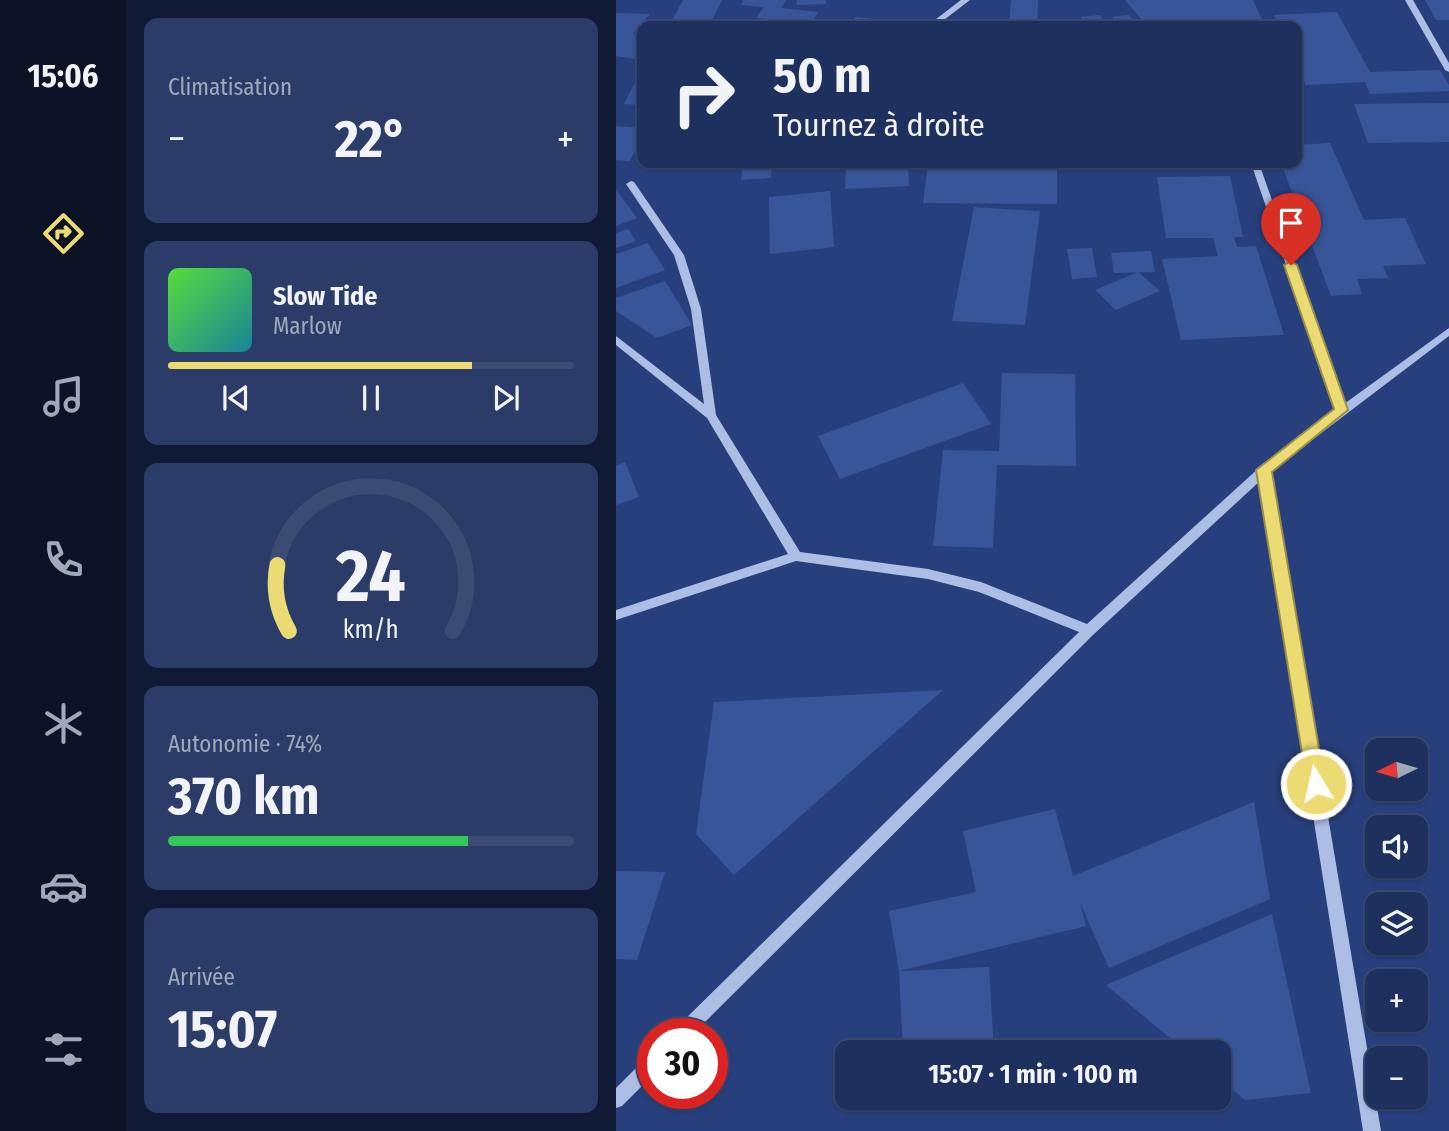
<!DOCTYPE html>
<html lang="fr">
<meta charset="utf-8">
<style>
body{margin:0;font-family:"Fira Sans Condensed",sans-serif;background:#2a3c67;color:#f1f3f6;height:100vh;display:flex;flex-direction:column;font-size:26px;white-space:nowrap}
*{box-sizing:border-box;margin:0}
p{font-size:23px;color:#a0a9bc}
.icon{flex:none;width:38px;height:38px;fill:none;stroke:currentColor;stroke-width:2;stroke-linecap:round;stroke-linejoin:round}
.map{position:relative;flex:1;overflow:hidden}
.drawer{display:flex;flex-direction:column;gap:18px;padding:18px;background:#101a34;width:490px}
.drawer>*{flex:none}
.guide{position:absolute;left:21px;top:21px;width:665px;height:147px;border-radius:14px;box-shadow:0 2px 5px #0004,0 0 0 2px #3b4b73;background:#1d305e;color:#f1f3f6;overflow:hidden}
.needle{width:46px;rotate:265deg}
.buttons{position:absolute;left:749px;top:738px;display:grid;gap:14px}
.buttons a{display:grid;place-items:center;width:63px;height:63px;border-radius:14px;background:#1d305e;box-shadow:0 2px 5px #0004,0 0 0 2px #3b4b73;font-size:35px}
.speed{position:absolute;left:21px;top:1018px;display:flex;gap:14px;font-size:35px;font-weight:700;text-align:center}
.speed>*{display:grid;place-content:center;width:91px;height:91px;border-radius:50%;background:#1d305e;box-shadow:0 2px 5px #0004,0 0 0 2px #3b4b73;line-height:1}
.speed .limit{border:10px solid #d22;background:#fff;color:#111}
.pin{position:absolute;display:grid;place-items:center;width:60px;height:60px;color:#fff;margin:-72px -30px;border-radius:50% 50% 50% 0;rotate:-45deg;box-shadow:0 0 7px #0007}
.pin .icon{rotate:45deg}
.me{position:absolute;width:77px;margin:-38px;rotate:351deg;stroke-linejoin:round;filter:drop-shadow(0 0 5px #0008)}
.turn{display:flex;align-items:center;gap:24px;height:147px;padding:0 21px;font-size:32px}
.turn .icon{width:91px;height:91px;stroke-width:2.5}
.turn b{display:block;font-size:49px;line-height:60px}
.big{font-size:52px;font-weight:700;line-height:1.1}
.drawer .tile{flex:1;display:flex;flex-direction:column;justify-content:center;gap:10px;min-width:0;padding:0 24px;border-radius:14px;background:#2a3c67}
.drawer .dial{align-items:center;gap:0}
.dial svg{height:182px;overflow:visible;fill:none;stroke:#3b4b73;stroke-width:7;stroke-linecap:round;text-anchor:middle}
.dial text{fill:#f1f3f6;stroke:none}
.song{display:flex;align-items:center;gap:21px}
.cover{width:84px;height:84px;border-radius:10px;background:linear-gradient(135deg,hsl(110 70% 55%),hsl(190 70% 35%))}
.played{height:7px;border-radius:4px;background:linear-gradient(90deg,#ecdb73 75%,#3b4b73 75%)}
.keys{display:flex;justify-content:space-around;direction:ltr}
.heat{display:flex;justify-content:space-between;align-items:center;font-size:38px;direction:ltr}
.charge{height:10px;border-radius:5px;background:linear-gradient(90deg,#34c759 74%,#3b4b73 0)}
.trip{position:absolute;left:219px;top:1040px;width:396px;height:70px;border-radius:14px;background:#1d305e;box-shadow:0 2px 5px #0004,0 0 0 2px #3b4b73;font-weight:700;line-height:70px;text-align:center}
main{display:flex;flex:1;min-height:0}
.tab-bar{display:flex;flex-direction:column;width:126px;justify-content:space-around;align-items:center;background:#0c1326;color:#a0a9bc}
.tab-bar .icon{width:49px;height:49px}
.tab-bar .selected{color:#ecdb73}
.tab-bar b{font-size:32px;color:#f1f3f6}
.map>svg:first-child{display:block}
.building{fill:#385599}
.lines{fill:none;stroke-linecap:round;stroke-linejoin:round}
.minor{fill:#adbee4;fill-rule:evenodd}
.route{fill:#ecdb73;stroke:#998e4b;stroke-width:2}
</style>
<main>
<nav class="tab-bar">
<b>15:06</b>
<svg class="icon selected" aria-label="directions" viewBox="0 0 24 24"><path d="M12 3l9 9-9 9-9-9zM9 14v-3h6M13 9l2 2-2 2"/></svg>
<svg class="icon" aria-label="music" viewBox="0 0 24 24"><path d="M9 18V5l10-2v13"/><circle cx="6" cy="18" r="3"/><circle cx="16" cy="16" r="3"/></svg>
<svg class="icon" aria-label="phone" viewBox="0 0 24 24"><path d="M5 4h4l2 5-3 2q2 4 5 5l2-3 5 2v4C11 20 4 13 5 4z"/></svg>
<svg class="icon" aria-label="climate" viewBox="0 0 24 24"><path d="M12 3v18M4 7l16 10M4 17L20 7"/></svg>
<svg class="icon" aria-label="car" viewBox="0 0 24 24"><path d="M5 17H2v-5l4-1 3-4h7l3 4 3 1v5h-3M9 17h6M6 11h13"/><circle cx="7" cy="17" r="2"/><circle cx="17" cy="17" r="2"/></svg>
<svg class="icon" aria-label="filters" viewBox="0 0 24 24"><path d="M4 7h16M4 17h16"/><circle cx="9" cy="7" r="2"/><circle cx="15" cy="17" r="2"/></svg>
</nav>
<section class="drawer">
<div class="tile"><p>Climatisation</p>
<div class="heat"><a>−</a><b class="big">22°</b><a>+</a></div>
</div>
<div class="tile">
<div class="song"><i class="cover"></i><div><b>Slow Tide</b><p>Marlow</p></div></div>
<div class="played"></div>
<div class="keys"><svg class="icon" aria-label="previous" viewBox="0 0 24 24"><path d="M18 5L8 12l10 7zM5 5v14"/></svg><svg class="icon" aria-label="pause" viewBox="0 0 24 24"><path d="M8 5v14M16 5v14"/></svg><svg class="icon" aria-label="next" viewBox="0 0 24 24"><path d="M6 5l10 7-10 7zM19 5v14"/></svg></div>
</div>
<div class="tile dial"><svg viewBox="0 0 100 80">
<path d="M14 69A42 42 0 1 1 86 69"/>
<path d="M14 69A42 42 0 0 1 9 40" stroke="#ecdb73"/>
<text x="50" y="56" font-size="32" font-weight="700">24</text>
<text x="50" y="72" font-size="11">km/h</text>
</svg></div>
<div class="tile"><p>Autonomie · 74%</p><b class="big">370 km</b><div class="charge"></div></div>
<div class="tile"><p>Arrivée</p><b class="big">15:07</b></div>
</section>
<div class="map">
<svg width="833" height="1131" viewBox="0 0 833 1131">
<rect width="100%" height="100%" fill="#27407d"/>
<path class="building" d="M67 0H106L93 26H53Z
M127 0H170L165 8 202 12 196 24 140 18 148 7 125 5Z
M181 0H210V4L180 5Z
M395 0H422L421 26H393Z
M509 0H637L649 26H531Z
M809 0H833V20H820Z
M721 12 754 72 824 70 833 85V91L754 94 749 82 690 85 681 65V26H663L658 15Z
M0 13 34 14 17 34 26 36V60L0 56Z
M484 15 490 26H469L465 17Z
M513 15 522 26H502L496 17Z
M239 17 293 22 291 26H233Z
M26 69V105L8 104Z
M833 103V142L752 143 738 104Z
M0 126 26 128V141L13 161 0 160Z
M714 143 748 220 789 218 810 264 767 266 772 278 741 279 746 294 715 296 665 163H681V145Z
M127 163H156L155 178 125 180Z
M165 163H214V166L165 168Z
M230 163H292L293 186 229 189Z
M312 163H441V204L307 203Z
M614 176 627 237H618L621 247 640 246 668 335 565 340 546 259 602 256 597 238H550L541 177Z
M0 190 21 218 0 226Z
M214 191 218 247 154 254 153 197Z
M358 207 424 211 409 325 336 321Z
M12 229 20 241 0 248V233Z
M32 243 49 270 0 288V254Z
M476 248 481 277 456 279 451 249Z
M535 251 539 272 498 273 495 253Z
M522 272 544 291 500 310 479 290Z
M49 281 76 325 41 338 0 311V298Z
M386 373 459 374 460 466 381 465 377 548 317 546 327 450 383 451Z
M347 383 375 424 224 479 202 436Z
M9 462 23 497 0 505V466Z
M327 690 118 875 80 834 98 702Z
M638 802 654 899 493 968 464 903 470 926 283 971 273 911 360 892 347 831 439 809 457 876Z
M0 871 49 872 21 960 0 959Z
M656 914 695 1093 629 1100 602 1077V1052H571L490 985Z
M373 967 378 1052H287L283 971Z"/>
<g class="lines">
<path class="minor" d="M345 0H354L320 26H311Z
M789 0H797L833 63V72L829 70Z
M641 166 645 169 728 404 833 328V336L654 472 765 1131H747L644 481 478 634 77 1034H58L60 1028 463 632 363 592 312 579 180 561 0 620V610L172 554 91 418 0 345V336L88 404 75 309 58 255 10 184 15 181 18 182 68 255 85 309 100 415 184 552 312 569 365 582 471 624 644 467 720 410 637 169Z
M37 1055V1075L6 1106 0 1108V1088L31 1057Z"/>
</g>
<path class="route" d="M675 261 681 265 732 410 656 472 709 784 706 790 700 792 693 790 691 784 640 470 718 409 668 265Z"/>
</svg>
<div class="buttons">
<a><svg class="needle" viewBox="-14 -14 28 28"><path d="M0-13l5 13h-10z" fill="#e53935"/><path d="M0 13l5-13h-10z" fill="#a0a9bc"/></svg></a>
<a><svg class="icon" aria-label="sound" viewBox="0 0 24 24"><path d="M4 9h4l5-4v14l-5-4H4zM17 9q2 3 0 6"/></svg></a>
<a><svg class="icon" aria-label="layers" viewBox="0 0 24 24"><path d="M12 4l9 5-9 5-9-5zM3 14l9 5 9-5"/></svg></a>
<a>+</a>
<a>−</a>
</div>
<div class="speed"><div class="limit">30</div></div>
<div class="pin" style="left:675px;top:265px;background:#d93025"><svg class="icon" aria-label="arrive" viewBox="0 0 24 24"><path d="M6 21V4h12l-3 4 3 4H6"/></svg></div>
<svg class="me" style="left:700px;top:784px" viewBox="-20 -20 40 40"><circle r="17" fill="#ecdb73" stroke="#fff" stroke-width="3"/><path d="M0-11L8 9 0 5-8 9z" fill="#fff"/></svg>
<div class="trip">15:07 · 1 min · 100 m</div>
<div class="guide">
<div class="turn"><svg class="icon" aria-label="right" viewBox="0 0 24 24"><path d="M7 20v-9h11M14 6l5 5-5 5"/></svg><div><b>50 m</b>Tournez à droite</div></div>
</div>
</div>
</main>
